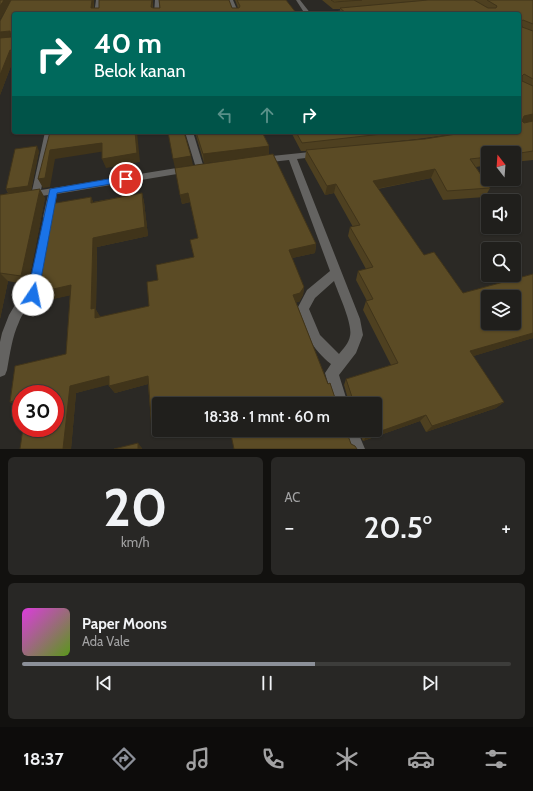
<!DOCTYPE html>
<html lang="id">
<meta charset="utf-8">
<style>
body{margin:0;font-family:Cabin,sans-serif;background:#282725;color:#f1f3f6;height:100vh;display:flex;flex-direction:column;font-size:15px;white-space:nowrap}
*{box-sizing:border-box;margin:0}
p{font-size:13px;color:#a2a2a3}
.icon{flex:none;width:22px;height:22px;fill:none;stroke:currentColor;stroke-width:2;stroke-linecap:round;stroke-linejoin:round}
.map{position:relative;height:449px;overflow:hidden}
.sheet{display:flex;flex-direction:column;gap:8px;padding:8px;background:#12110f;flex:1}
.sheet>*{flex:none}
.banner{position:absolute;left:12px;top:12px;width:509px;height:122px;border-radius:4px;box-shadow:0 1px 3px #0004,0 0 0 1px #3d3d3b;background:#00695c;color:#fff;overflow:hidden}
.needle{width:26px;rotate:343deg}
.fabs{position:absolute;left:481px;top:146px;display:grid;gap:8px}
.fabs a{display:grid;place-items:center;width:40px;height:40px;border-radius:4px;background:#201f1c;box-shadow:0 1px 3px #0004,0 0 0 1px #3d3d3b;font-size:20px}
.speed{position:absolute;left:12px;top:385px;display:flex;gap:8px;font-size:20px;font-weight:700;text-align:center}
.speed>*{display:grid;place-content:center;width:52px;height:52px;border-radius:50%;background:#201f1c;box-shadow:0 1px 3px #0004,0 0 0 1px #3d3d3b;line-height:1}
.speed .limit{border:6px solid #d22;background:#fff;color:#111}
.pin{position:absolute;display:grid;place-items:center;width:34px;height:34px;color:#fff;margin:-17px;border:2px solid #fff;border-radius:50%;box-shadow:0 1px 4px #0007}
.me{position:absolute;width:44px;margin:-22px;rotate:11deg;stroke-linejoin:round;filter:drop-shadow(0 0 3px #0008)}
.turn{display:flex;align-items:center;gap:14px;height:84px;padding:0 16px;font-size:18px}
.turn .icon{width:52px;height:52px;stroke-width:2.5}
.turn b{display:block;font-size:28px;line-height:34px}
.lanes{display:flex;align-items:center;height:38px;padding:0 16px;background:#0003;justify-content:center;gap:20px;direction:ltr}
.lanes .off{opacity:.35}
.big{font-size:30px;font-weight:600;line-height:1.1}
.sheet .widget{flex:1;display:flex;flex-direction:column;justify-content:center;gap:6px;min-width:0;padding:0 14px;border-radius:6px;background:#282725}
.sheet .dial{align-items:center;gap:0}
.dial b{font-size:52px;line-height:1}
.song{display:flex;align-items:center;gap:12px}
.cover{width:48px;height:48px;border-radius:6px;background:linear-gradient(135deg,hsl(300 70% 55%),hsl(90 70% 35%))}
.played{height:4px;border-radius:2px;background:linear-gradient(90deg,#8c9099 60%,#3d3d3b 60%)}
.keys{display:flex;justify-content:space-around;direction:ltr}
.heat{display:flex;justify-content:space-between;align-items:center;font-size:22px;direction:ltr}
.sheet .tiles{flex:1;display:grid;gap:8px;grid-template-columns:1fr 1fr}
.widget:last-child{grid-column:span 2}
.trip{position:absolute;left:152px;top:397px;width:230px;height:40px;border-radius:4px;background:#201f1c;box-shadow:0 1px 3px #0004,0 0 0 1px #3d3d3b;font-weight:600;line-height:40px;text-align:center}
.tab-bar{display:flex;height:64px;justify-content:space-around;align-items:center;background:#0d0c0b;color:#a2a2a3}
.tab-bar .icon{width:28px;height:28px}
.tab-bar .selected{color:#8c9099}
.tab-bar b{font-size:18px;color:#f1f3f6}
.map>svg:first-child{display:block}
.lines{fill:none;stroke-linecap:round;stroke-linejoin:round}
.street{fill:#646361;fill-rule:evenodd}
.wall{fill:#4e4020;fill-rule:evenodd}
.shaded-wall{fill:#40341a}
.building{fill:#5b4b25;stroke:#40341a;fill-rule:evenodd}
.route{fill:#1a73e8;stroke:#114b97}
</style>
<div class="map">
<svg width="533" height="449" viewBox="0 0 533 449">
<rect width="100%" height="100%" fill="#2b2925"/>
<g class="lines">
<path class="street" d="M96 0H100V14H94Z
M155 0H159L160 14H154Z
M229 0H233L239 14H233Z
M296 0H300L311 14H305Z
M354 10 352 13 317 14 320 12Z
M45 132H53L41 190 189 166 193 169 189 172 57 194 53 217 48 221 43 217 48 195 29 198 24 195 26 193 32 191Z
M185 132H193L204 168 203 170H197L196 168Z
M320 151 323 152V156L297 159 360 319 363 335 356 353 339 375 348 404H334L325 373 331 364C312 349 304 332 297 309L307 290 330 271 289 160 262 163 258 160 262 157ZM334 281C338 293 353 324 350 336 349 343 343 349 339 354L320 335 309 309 315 298Z
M35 280 39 282 41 285C36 303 25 307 19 322 12 337 10 354 7 370L5 375 0 377V342L2 333 9 315 15 305 27 293 31 282Z
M343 430H357L365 449H349Z"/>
</g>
<path class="wall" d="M0 0H94V8H99L153 0V8H238L235 0H286L297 14H14V58L0 95V21L11 1 0 19Z
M322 0H474L477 2 474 0H533V160L514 162V153H488V165L476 167 490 188 485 197 443 200 431 178 378 189 424 255 434 252 463 293 533 274V338L473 356 504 402 496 408 426 432 420 421 363 441 358 430H375V404H159V430H179L157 437 152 431 148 384 115 393 109 386V384L76 393 71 449H20L23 428H55V394H21V407L19 408 10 402 15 366 66 354 70 295 34 303 27 295 34 287 50 204 91 197 93 202 142 193 144 202 148 236 97 247 96 310 100 317 149 306 147 282 158 280 156 265 194 257 190 240 198 238 190 202 182 204 175 168 247 158 204 163 195 132H262L269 146V155L273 154 316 244 315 253 292 258 304 287 303 295 299 302H296L328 384 330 383 335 398 348 399 344 385 346 379 391 365 363 310 366 301H367L356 280 358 271 366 269 348 236 350 227H353L334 193 325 195 305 159 306 151H301L291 132H519V14H340V9H333ZM447 135 425 139 373 144 417 139ZM488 297H514V323H488Z
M39 151 31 190 45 198 28 285 8 281 0 319V196L8 193 6 189Z"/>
<path class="shaded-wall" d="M4 0H11L0 19V6Z
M92 0H94L93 14 91 8Z
M152 0H153L152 14 151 7Z
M10 31 14 38 0 41V32Z
M10 50 14 58 0 95V75Z
M533 114V121L519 124 524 116Z
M135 132H137L140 162 106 168 102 159Z
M102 143 106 151 55 159 50 187 43 188 38 179 50 150Z
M37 146 39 151 31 191 9 194 6 189Z
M269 146V155L204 163 203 154Z
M191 156 193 165 175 168 173 159Z
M435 169 431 178 370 190 373 181Z
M336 184 334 193 325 195 327 186Z
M40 189 45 198 28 285 21 276Z
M142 193 144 202 148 236 97 247 96 310 100 316 95 318 91 309 93 238Z
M188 193 190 202 182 204 180 195Z
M91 197 95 206 91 203Z
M316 244 315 253 288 259 289 250Z
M0 273 8 281 0 319Z
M71 285 77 294 34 303 27 295Z
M304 287 303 295 299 302 293 303V295Z
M533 333V338L464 359 470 351Z
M109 376 115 383 76 393 71 449H63L70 386Z
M148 376 152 383 115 393 109 386Z
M21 399V407L19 408 10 402Z
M504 402 496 408 426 432 432 426Z
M426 415 420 421 363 441 367 436Z
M159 430H179L157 437 152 431Z
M138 443 142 448V449H138Z"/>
<path class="building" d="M0 0H4L0 6Z
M11 0H92L91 8H99V0H152L151 7 153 8H160L159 0H229L232 8H239L240 6 237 0H286L297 14H14V51L10 50 0 75V38L11 37 10 31 0 32V21Z
M331 0H362L334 2Z
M428 0H474L488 8H496L497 6 487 0H533V24L523 20 521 21 522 27 533 31V79L524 74 522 76V81L533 86V114L524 116 522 121 524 123 533 121V151L514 154V153H488V157L470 159 490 188 447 191 435 169 373 181 424 255 434 252 463 293 533 274V333L470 351 504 402 432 426 426 415 367 436 364 430H375V404H159V430L152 431 148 376 109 386V376L70 386 63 449H20L23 428H55V394H21V399L10 402 15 366 66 354 71 285 27 295 34 287 50 204 91 197V203L142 193 145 227 93 238 91 309 95 308V318L149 306 147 282 158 280 156 265 194 257 190 240 198 238 188 193 180 195 175 168 273 154 316 244 289 250 304 287 300 293 293 295 328 384 330 383 335 398 351 399 352 397 346 379 398 363 366 301 373 299 358 271 373 267 350 227 360 225 336 184 327 186 306 150 425 139 469 132H519V14H347L340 8ZM488 297H514V323H488Z
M50 132H135L137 153 102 159V143L50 150 45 178 38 179Z
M168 132H184L191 156 173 159Z
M196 132H262L269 146 203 154Z
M296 132H400L302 143Z
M37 146 28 186 6 189 15 149Z
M40 189 21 276 0 273V275V195Z
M230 430H346L351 444 355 446 357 449H234Z
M138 443V449H114Z"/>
<path class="route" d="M126 176 131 179 129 181 57 193 38 295 36 299H29L27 295 50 189Z"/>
</svg>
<div class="fabs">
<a><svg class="needle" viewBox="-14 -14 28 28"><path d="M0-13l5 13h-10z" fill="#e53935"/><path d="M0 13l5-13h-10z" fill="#a2a2a3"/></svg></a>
<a><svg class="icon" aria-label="sound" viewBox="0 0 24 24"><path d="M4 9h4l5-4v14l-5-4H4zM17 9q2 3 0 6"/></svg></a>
<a><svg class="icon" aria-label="search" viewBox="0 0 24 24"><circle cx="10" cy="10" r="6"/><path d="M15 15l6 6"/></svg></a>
<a><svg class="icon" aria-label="layers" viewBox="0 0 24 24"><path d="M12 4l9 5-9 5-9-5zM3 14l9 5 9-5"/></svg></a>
</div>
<div class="speed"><div class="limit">30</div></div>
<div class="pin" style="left:126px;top:179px;background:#d93025"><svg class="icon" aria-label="arrive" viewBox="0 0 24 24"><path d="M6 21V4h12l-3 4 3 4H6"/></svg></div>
<svg class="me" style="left:33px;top:295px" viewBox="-20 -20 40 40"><circle r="19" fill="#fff"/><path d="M0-13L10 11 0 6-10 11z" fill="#1a73e8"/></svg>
<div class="trip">18:38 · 1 mnt · 60 m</div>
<div class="banner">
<div class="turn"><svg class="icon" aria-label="right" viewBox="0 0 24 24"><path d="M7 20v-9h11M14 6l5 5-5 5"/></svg><div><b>40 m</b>Belok kanan</div></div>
<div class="lanes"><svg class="icon off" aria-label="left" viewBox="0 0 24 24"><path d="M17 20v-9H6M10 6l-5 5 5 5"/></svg><svg class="icon off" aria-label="ahead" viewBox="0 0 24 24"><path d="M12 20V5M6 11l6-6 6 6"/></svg><svg class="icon" aria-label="right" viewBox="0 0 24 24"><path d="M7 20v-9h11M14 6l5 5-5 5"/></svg></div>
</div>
</div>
<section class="sheet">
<div class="tiles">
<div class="widget dial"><b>20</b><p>km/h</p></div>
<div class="widget"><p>AC</p>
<div class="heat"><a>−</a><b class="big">20.5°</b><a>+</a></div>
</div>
<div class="widget">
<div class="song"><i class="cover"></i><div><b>Paper Moons</b><p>Ada Vale</p></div></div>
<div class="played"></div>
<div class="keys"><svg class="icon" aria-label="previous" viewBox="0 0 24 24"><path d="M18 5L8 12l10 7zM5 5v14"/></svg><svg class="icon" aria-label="pause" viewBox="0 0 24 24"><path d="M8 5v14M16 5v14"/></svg><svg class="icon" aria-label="next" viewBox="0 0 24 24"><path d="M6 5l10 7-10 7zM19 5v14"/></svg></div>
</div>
</div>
</section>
<nav class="tab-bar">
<b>18:37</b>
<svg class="icon selected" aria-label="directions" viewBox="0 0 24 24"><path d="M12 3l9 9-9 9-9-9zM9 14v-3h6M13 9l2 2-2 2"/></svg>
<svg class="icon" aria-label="music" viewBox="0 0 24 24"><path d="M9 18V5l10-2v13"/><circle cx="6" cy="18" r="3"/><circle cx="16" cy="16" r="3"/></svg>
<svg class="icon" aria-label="phone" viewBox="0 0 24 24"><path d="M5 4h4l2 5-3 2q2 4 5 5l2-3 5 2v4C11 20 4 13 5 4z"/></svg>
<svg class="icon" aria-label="climate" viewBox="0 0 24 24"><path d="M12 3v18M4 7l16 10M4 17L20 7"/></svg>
<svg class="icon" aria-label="car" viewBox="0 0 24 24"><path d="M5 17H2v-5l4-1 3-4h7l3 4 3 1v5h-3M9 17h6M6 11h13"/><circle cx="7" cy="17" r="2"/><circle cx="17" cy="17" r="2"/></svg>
<svg class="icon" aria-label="filters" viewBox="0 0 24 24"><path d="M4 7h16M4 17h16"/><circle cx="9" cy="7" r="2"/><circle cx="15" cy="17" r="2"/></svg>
</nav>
